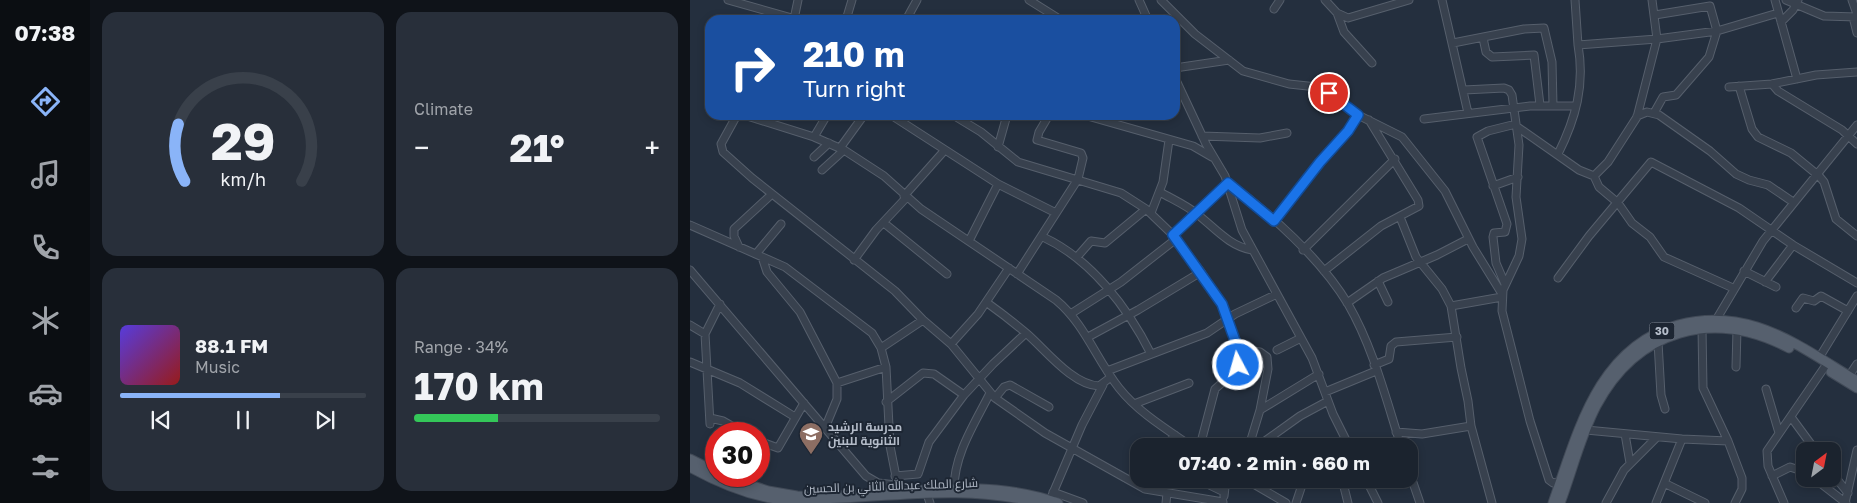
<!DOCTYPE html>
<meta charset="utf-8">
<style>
body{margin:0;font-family:"Golos Text",Cairo,sans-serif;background:#282f3a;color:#f1f3f6;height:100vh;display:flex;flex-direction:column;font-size:19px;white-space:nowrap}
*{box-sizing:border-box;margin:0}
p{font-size:16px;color:#a0a4aa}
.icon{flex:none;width:28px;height:28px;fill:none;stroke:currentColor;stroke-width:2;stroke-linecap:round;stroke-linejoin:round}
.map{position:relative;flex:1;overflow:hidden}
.details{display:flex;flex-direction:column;gap:12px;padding:12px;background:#0f1319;width:600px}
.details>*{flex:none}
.hud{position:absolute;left:15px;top:15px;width:475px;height:105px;border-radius:15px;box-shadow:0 2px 8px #0003,0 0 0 1px #39404a;background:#1a4fa0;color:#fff;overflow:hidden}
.needle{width:32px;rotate:32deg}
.controls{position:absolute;left:1106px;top:442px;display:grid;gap:10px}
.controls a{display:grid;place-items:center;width:45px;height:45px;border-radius:10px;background:#1b232e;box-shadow:0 2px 8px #0003,0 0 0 1px #39404a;font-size:25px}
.speed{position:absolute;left:15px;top:422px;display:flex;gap:10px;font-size:25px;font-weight:700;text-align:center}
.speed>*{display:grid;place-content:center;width:65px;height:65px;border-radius:50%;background:#1b232e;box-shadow:0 2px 8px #0003,0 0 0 1px #39404a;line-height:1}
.speed .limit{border:8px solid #d22;background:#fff;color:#111}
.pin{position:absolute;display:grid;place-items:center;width:42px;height:42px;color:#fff;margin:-21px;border:2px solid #fff;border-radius:50%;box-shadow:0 1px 5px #0007}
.me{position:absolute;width:55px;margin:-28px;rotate:354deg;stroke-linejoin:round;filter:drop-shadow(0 0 4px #0008)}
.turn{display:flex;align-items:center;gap:18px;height:105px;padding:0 15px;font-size:22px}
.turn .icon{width:65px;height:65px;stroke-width:2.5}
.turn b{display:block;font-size:35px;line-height:42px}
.big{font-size:38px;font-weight:700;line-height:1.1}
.details .widget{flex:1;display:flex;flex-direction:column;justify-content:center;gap:8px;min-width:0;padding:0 18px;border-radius:15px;background:#282f3a}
.details .dial{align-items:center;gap:0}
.dial svg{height:130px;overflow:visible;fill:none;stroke:#39404a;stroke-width:7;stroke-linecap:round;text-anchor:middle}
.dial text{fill:#f1f3f6;stroke:none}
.song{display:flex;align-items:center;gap:15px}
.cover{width:60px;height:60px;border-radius:8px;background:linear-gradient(135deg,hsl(250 70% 55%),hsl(0 70% 35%))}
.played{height:5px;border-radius:2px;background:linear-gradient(90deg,#8ab4f8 65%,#39404a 65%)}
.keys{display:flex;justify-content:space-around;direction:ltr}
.heat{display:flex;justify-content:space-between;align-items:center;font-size:28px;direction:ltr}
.charge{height:8px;border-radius:4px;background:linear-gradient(90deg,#34c759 34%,#39404a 0)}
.details .tiles{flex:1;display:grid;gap:12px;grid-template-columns:repeat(2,1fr)}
.trip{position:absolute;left:440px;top:438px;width:288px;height:50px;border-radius:15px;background:#1b232e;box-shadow:0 2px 8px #0003,0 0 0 1px #39404a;font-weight:700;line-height:50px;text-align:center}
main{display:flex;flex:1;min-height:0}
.menu{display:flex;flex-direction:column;width:90px;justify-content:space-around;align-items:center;background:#0b0e12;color:#a0a4aa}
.menu .icon{width:35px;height:35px}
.menu .current{color:#8ab4f8}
.menu b{font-size:22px;color:#f1f3f6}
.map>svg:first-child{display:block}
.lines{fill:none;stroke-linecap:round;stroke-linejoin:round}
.minor-casing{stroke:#565f6c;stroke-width:9}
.major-casing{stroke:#414a57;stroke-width:11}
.minor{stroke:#38414e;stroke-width:7}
.major{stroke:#56606e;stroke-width:9}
.route-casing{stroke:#114b97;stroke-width:12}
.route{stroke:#1a73e8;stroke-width:9}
.labels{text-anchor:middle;stroke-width:4;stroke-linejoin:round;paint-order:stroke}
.shield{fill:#1d2633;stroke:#878f9c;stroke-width:1}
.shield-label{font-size:11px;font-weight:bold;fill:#b4bcc9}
.poi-label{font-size:12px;font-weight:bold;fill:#b4bcc9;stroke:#1d2633;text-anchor:start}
.street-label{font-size:12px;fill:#b4bcc9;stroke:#1d2633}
</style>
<main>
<nav class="menu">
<b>07:38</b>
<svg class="icon current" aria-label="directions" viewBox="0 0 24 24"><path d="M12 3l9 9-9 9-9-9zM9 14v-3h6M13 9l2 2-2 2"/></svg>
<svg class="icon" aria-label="music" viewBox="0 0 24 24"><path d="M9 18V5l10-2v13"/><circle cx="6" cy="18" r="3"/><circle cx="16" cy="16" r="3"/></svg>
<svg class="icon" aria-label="phone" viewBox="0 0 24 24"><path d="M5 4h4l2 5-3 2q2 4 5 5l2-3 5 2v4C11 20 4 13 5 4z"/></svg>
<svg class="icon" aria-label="climate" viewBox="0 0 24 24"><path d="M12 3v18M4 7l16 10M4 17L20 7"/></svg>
<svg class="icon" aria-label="car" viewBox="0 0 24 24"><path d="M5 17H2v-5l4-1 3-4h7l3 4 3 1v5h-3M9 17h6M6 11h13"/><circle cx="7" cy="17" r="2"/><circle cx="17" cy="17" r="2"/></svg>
<svg class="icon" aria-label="filters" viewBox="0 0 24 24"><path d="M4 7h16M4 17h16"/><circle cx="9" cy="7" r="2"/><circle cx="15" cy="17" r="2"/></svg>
</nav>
<section class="details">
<div class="tiles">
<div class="widget dial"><svg viewBox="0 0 100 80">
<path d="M14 69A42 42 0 1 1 86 69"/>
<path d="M14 69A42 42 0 0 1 10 34" stroke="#8ab4f8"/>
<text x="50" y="56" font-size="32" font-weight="700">29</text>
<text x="50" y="72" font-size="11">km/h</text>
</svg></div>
<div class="widget"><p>Climate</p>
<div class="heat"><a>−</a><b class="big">21°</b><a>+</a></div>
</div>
<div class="widget">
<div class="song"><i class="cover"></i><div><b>88.1 FM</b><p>Music</p></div></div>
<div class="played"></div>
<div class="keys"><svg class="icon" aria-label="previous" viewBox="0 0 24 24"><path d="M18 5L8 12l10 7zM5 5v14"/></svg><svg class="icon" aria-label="pause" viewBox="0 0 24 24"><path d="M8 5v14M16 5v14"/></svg><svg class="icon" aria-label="next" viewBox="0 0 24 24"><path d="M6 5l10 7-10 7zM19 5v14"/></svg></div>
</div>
<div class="widget"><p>Range · 34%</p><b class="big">170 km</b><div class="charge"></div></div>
</div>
</section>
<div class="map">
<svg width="1167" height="503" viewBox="0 0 1167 503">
<rect width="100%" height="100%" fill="#242f3e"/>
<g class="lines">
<g class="minor-casing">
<path id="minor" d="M38 0 109 20
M339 0 371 20
M449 0 458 20
M471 0 505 34 553 71 599 84 627 87 639 93 668 115 712 137 755 191 783 247 812 294
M635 0 647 13 658 18 719 0
M752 0 778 113
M962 0 967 39 1027 31 1088 13
M1085 0 1107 79
M1096 0 1134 16 1167 17
M1162 0 1167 14
M584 9 590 0
M647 13 654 32 682 63
M1163 17 1167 33
M104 19 108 0
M156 20 162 0
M216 20 227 0
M1091 22 1103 10 1108 0
M793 38 796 52 802 57 844 55 850 105
M763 43 834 29 854 28 862 62 863 105
M485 68 539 60
M485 78 516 144 535 176 552 230 622 358 643 414 659 446
M1082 84 1088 91 1152 130 1167 144
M1049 86 1062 129 1068 137 1101 153 1129 176 1134 182 1146 219 1167 236
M1039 87 1082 84 1126 75 1167 72
M774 90 814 88 819 90 822 95 829 145 826 197 832 239 829 256 813 290 812 311 840 421 859 480 863 483 871 481
M964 113 973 97 986 95 1019 57 1027 31 1020 6 965 15
M47 115 31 144 33 152 62 178 205 291 233 320 261 344 305 398 355 433 455 489 533 502
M54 115 124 137 154 150 194 176 231 209 366 300C395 324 406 359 429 388 448 412 476 429 501 446
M201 115 308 184 366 213
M263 115 291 132 328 162 431 193 456 209 483 235 511 272 535 310 548 349 549 360 542 374 525 389 510 446
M394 115 503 146 522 157
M947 116 957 112 969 115 1020 151 1046 174 1059 180 1078 185 1103 202
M734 119 840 106H886
M826 126 889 170 904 176 918 162 947 117 967 39 888 45 885 0
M512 136 570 138 597 133
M124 137 137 115
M308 147 317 115
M150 148 174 115
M868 154C886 118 895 85 888 45
M124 157 139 143
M132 170 154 150
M904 176 909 187 928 203 942 223 960 237 974 257 1043 288
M803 186 828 177
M470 192C482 199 496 205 507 214 525 228 539 246 562 250
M214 196 254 151
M461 213 473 182 479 140
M710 217 726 257 752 289 761 306 771 368 778 401 781 426 802 503
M584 221 630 162 659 131 668 115
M194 223 257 274
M0 225 95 267 182 333 191 348 196 367 200 446 209 492
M483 235 538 183C580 213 631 259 658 304 683 347 696 399 711 446
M353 237C401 259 438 308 461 354
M279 241 308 184
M49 247 44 236V229L82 194
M613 250 705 159
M66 254 91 224
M72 257 77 272 110 312 147 383V399L135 428
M387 257 401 241 415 243 456 209
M164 260 186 230 216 198
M0 270 176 476 188 483 206 485
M634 271 691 226 729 206 728 200 679 120
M1054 271 1086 287
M327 274 388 179 393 158 391 153 347 140 349 132 359 115
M868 278 899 236 961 162 1049 208 1103 245 1167 283
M688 281 698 302
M1075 282 1103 245
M815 284 806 263 803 237 804 233 815 232 817 224 787 137 798 131 826 124
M296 302C310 312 323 322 336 333 355 349 382 385 409 386L421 377
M657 303 693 278 747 255 778 239
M761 306 812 297
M1106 308 1113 298 1124 301 1131 296 1158 311
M382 313 431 282 486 239
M1026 320 1073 241 1167 125
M0 325 15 334
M1012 328 1013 388 1038 441 1052 478V489L1045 503
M398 337 448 310 511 272
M968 342 971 395 975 409
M261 344 288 314 319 268
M191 348 233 320
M548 349 570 352 577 357 578 369 570 410
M587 350 611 338
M1129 358 1167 296
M0 362 50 383 105 417
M684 365 699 359 701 346 706 342 767 337
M1046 367 1047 329
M417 371 517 333 545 314 587 294
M1159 376 1167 364
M147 383 196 367
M1076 389 1089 433
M635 392 686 371
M305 398 314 387 320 385 359 407
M196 402 233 373 244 374 274 395
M444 404 499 383
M1101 417 1126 451
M20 418 33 421 56 434
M20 424 15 334 30 304
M896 430 992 439 1038 441
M706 432 732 434 781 426
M935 434 940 463
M69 441 88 448 114 403
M476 446 485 435
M559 446 570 410 629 374
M568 446 610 416 638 401
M719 471 730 503
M1142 473 1158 493
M205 476 228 474 239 442 274 395 303 364 336 333
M1082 476 1100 467 1115 472
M507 479 534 492
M555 479 596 503
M652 479 658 503
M676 479 688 503
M1125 479 1156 503
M976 484 1015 503
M264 489C264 454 285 423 300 393
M455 489 457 479
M363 492 393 503
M534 496 536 479
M238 497 240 503
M360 500 392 425 413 385
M476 503 477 493
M606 503 614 479
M916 503 934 470 967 437
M966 503 992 439
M1094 503 1078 466 1077 451 1134 368
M1155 503 1167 450"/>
</g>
<g class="major-casing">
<path id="major" d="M1141 372 1167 388
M0 459 26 472
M0 467C27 482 55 494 86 499 173 503 262 480 349 503
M34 476 78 491 107 496C193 500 284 473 368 503
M863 503C888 433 907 348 988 325 1014 318 1042 319 1067 327 1102 338 1135 362 1167 381
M870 503C882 471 890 437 906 406 947 329 1023 308 1099 348"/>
</g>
<use href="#minor" class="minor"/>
<use href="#major" class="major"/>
</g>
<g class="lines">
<g class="route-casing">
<path id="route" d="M548 365V349L532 304 483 235 538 183 584 221 630 162 658 131 668 115 639 93"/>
</g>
<use href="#route" class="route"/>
</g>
<defs>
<g id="school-pin" transform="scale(1.25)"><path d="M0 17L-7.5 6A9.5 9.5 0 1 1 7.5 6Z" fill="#8d6e63" stroke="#1d2633"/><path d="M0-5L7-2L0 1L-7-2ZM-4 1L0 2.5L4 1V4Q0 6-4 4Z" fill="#fff"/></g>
</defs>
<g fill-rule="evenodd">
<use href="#school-pin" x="121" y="434"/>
</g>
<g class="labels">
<rect class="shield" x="959.5" y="322.5" width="25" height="17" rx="4"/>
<g class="shield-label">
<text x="972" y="335">30</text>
</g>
<g class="poi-label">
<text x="138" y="431">مدرسة الرشيد<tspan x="138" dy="14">الثانوية للبنين</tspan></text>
</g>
<g class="street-label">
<text transform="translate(201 486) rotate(-2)" y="4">شارع الملك عبدالله الثاني بن الحسين</text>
</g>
</g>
</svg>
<div class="controls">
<a><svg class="needle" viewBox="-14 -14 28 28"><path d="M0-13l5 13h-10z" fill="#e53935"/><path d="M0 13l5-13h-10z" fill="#a0a4aa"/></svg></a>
</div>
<div class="speed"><div class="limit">30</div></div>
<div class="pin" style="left:639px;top:93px;background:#d93025"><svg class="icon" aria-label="arrive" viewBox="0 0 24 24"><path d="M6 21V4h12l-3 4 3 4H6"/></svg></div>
<svg class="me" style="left:548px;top:365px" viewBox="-20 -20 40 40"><circle r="17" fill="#1a73e8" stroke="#fff" stroke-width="3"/><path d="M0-11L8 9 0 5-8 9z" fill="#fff"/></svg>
<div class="trip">07:40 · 2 min · 660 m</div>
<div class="hud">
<div class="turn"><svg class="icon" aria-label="right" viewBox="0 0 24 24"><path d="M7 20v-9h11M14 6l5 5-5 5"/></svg><div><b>210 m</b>Turn right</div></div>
</div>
</div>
</main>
